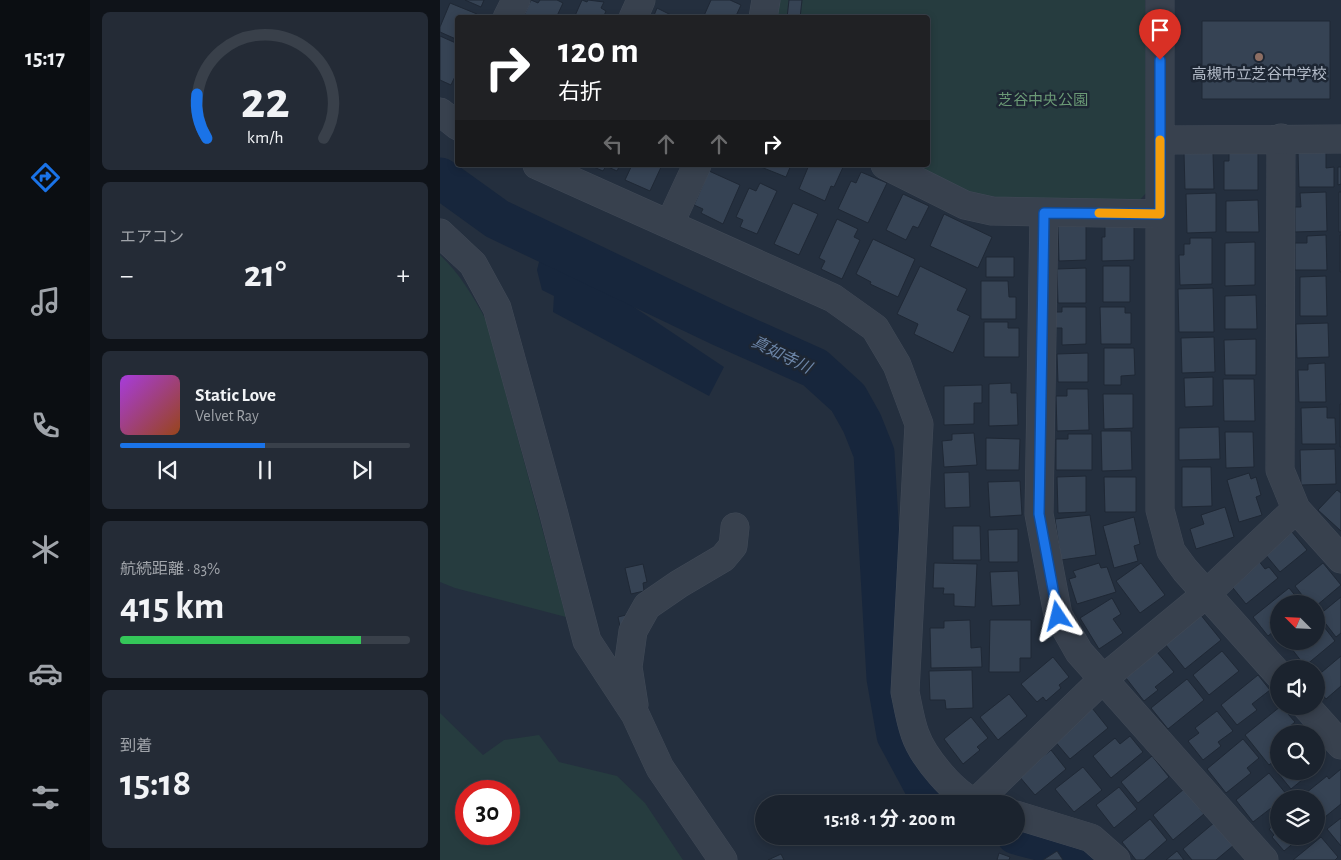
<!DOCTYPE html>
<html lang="ja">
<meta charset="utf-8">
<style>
body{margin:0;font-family:"Alegreya Sans","Noto Sans JP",sans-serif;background:#242b36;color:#f1f3f6;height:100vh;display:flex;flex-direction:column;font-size:19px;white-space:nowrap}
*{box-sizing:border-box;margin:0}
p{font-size:16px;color:#a0a4aa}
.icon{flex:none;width:28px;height:28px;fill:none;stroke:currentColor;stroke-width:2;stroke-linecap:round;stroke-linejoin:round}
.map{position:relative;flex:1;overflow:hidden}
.panel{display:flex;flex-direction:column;gap:12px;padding:12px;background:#0f1319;width:350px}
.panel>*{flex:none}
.top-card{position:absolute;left:15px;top:15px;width:475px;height:152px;border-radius:5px;box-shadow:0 2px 8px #0003,0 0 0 1px #39404a;background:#202124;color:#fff;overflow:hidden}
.needle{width:32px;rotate:294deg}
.fabs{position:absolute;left:830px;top:595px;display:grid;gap:10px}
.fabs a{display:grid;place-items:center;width:55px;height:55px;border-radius:50%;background:#1b232e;box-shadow:0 2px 8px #0003,0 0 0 1px #39404a;font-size:25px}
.speed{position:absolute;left:15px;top:780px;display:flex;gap:10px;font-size:25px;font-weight:700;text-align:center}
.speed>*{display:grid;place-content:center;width:65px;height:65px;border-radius:50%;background:#1b232e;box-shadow:0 2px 8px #0003,0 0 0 1px #39404a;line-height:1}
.speed .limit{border:8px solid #d22;background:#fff;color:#111}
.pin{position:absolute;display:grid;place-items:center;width:42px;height:42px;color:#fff;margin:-51px -21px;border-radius:50% 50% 50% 0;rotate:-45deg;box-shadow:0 0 5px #0007}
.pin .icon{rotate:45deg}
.me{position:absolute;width:55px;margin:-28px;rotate:350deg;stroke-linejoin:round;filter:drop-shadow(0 0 4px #0008)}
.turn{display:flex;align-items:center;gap:18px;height:105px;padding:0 20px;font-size:22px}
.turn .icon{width:65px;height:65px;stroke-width:2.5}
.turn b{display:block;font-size:35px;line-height:42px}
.lanes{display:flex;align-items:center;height:48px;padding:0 20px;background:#0003;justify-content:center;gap:25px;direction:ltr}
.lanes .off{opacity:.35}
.big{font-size:38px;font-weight:700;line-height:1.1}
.panel .card{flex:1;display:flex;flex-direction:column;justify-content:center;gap:8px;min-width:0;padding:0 18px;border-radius:8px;background:#242b36}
.panel .dial{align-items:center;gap:0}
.dial svg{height:130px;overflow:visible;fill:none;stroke:#39404a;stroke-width:7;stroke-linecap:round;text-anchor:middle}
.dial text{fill:#f1f3f6;stroke:none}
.song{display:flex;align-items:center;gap:15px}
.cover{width:60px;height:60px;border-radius:8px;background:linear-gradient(135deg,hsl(280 70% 55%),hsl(20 70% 35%))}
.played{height:5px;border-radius:2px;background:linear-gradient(90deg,#1a73e8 50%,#39404a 50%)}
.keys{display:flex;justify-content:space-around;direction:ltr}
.heat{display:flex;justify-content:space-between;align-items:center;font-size:28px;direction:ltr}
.charge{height:8px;border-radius:4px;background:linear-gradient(90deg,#34c759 83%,#39404a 0)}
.trip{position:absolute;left:315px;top:795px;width:270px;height:50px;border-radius:25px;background:#1b232e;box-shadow:0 2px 8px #0003,0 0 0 1px #39404a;font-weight:700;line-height:50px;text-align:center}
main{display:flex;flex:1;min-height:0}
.tabs{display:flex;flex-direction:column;width:90px;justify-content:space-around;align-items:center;background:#0b0e12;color:#a0a4aa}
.tabs .icon{width:35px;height:35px}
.tabs .active{color:#1a73e8}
.tabs b{font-size:22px;color:#f1f3f6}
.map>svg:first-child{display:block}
.green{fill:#263c3f;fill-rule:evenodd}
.water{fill:#17263c}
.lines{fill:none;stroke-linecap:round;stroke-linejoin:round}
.river{stroke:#17263c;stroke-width:41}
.building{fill:#364354;stroke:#1f2835}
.minor-casing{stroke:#414a57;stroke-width:29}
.minor{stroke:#38414e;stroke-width:28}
.route-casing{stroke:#114b97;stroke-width:12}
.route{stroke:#1a73e8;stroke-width:9}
.slow{stroke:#f59e0b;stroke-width:9}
.education-dot{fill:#8d6e63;stroke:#1d2633;stroke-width:2}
.labels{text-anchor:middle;stroke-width:5;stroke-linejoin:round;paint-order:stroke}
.poi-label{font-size:15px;fill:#b4bcc9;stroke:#1d2633}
.park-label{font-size:15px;fill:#6b9a76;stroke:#1d2633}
.water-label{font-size:16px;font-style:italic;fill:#6d86a8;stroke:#1d2633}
</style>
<main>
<nav class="tabs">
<b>15:17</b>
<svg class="icon active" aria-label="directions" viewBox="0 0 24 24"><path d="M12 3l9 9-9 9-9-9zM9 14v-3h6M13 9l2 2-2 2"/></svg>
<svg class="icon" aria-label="music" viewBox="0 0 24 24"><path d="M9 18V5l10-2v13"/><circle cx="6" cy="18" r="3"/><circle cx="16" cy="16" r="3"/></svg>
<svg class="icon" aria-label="phone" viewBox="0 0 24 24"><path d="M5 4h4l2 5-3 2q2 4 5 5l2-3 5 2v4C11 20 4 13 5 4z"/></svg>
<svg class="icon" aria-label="climate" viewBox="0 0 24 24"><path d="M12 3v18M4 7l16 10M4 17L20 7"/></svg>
<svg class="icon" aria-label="car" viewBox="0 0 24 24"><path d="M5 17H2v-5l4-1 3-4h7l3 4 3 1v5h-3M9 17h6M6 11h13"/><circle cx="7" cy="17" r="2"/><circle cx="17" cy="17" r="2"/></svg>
<svg class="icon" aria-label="filters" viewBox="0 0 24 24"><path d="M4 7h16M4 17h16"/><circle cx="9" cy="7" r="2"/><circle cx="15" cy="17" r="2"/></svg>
</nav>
<section class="panel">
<div class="card dial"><svg viewBox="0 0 100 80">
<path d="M14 69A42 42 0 1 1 86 69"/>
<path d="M14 69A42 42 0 0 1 8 42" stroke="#1a73e8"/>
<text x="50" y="56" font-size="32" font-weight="700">22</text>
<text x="50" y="72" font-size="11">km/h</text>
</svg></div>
<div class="card"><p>エアコン</p>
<div class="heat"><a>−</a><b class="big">21°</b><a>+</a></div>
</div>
<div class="card">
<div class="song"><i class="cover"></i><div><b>Static Love</b><p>Velvet Ray</p></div></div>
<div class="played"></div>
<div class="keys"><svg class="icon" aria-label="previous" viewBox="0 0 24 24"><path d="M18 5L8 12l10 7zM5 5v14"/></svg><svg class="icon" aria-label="pause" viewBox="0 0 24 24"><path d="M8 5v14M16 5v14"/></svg><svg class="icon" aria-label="next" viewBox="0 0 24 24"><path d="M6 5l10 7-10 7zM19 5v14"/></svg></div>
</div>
<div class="card"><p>航続距離 · 83%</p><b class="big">415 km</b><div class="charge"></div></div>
<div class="card"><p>到着</p><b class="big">15:18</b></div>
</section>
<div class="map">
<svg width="901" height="860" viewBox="0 0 901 860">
<rect width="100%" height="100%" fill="#242f3e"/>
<path class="green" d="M338 0H705L706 193 698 202 564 199 519 189 472 165H488V18H335Z
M0 255C20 274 33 296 46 320L126 617 15 588 0 582Z
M0 713 43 755 64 740 99 735 119 762 177 776 205 803 243 860H0ZM26 791H69V834H26Z"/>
<path class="water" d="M100 258 176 295 284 367 269 396 113 312 114 296 102 290 97 270Z"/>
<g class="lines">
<path class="river" d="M0 178 57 219 279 325 375 368 408 398 422 423 434 453 447 678 457 735 485 787 500 804
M576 834 633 849 647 860"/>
</g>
<path class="building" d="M25 0H44L41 7Z
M91 0 98 3 100 0H117L123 3 116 18H83Z
M142 0 147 2 148 0 164 2 161 8 166 11 163 18H134Z
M271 0H290L301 5 295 18H263Z
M349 0H362L360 18H347Z
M10 3 37 14 35 18H18V40L0 32V27Z
M217 8 237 18H213Z
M762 21H890V99H762Z
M0 36 18 44V70L11 85 0 80Z
M789 146H818V190H784V161H789Z
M886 151V168L894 167V187H859L858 152Z
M744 153H773L774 189H745Z
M149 165H180L177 171 166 166 163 171Z
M192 165H222L210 191 185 180Z
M322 165H351L346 177 321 167Z
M369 165H404L394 187 391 186 385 201 359 189Z
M898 167H901V184L898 185Z
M269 171 300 185 283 224 261 213 263 209 254 205Z
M421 172 447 183 428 223 398 209 411 181 416 183Z
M320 183 337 191 317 234 300 227 303 220 296 217 309 188 316 191Z
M886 192 887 231 855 232V207H861L860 193Z
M899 192H901V232H899Z
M776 193V232L747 233 746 194Z
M463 194 489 206 478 228 473 226 466 240 446 230Z
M818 200 819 232H786V201Z
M353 203 378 214 359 255 334 244Z
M504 214 552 237 538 268 490 246Z
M397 219 418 229 414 237 420 240 402 279 381 269 385 261 379 258Z
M665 221H694V260L662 261V237H665Z
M618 225H646V260L619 261Z
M886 235 887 270H855V243H867V236Z
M900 235H901V272H900Z
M750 238H772V284L740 285 739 255H744V244H750Z
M433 239 475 259 458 297 430 284 431 282 416 274Z
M815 242V285L785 286V243Z
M546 257H574V277H546Z
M480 266 527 289 517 310 530 316 513 353 474 334 478 324 457 314Z
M663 266H690V302H663Z
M646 268V303H618L617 269Z
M886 276 887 316H860V277Z
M541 281H568L569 297H576V319H541Z
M773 288 774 332H739L738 289Z
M816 295 817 329H785V296Z
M622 307H646V344L622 345V328H615V312H622Z
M660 307H685V313H691V344H661Z
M544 322H568V328H579V357H544Z
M888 323 889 357 857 358 856 324Z
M774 337 775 372 742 373 741 338Z
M816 339V375H785L784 340Z
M664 348H694L695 375 681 376V385H664Z
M648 353V382H618L617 354Z
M885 363 886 402H859L858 370H868V364Z
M773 377V406L745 407 744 378Z
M783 379H814L815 421H784Z
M571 383V393H577L578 425 549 426V384Z
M542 385V403H534V424L504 425V386Z
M627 389H648L649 430 617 431 616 396H627Z
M663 394H693V428L664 429Z
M900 404H901V447H900Z
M887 407V418H895L896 444H862L861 408Z
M779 427 780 459 739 460V428Z
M661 431H691L692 470 662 471Z
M785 432H813L814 467 786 468Z
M534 433 537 465 504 467 502 441 512 440V434Z
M628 434H652V470H616V439H628Z
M546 438 580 439 579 470H546Z
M895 449 896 484 861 485 860 450Z
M742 467H771L772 506 742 507Z
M529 472 530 507 505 508 504 473Z
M809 473 811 479 816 477 821 495 816 497 822 515 799 522 787 480Z
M646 476V512L618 513 617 477Z
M664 477H696V512H665Z
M580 481 582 515 550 517 548 482Z
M897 490 901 493V531L878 510Z
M785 507 794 537 756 549 750 529 764 524 761 515Z
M650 515 656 555 621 560 615 519Z
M694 517 700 544 694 546 698 561 674 568 663 526Z
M513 526H540L541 560H513Z
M578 529V562H549L548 530Z
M852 532 867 550 840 572 825 554Z
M818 560 825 569 829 567 838 578 806 604 789 583Z
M494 563 537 564 535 607 514 606V594H503L504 588H493Z
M659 563 661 568 667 567 676 592 637 604 629 579 636 577 633 571Z
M701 563 725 595 700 613 676 581Z
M883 563 901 585 876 606V604H869L855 586Z
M203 564 207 582 203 583 204 591 191 594 185 568Z
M578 571 580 605 552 606 550 572Z
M849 588 862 604H839V637L834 631 828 636 813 617Z
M901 597V633L896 637 879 615Z
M672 598 681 614 673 619 683 633 659 649 640 618Z
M190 614 192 623 180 626 178 617Z
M760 614 781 640 745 669 725 644Z
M878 619 895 641 865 666 848 644 851 641H876Z
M530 620 531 648 541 647 542 667 491 668 490 628H504V621Z
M550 620H591V658H580V672H549Z
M782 651 799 671 769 695 753 675Z
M717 652 734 672 715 687 718 690 704 701 686 678Z
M901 656V686L886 699 876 687V677Z
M613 657 629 677 619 685 621 688 606 701 603 697 597 702 581 684Z
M532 670 533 708 506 709 505 700H490L489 671Z
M818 675 830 690 812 704 817 710 797 725 781 705Z
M747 679 764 700 728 729 711 708Z
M569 694 587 716 558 740 540 717Z
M841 706 855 722 848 728 852 734H839V757L829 765 805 735Z
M652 708 668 728 630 759 613 739Z
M777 711 793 731 778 742 781 746 763 760 748 741 759 733 755 728Z
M531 717 548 738 537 747 540 750 523 764 504 739Z
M690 736 703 752 671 778 653 756 675 738 680 744Z
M803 739 819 758 807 768 811 773 786 793 767 769Z
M876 741 886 753 876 761Z
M611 750 626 769 595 795 579 776Z
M712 756 729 777 698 803 681 782Z
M839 762V771H873L851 789 833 767Z
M643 767 662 790 634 812 615 789Z
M901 769V804L880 821 876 816V799H862L861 797 887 776 889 779Z
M829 773 847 795 842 799H839V802L813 822 796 800Z
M679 787 697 809 674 828 656 805Z
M744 789 764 814 733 840 713 815Z
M839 816V836H862L844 851 832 837 834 835 829 829 838 822 835 819Z
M901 818V846L887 829Z
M710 819 727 840 704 860H696L682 842Z
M775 822 794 845 776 860H752L743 849Z
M881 837 898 857 895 860H853Z
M617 851 623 860H603Z
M737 851 744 860H726Z
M559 853 570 857 569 860H557Z
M341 854 344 860H328Z"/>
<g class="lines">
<g class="minor-casing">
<path id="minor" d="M720 0V510L731 551 745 570 839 675
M67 18 76 0
M193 18 201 0
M323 18 326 0
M0 112 18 126
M841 138 840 470 856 509 901 559
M720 140 901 139
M97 165 393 298 435 328 457 365 479 424 465 692C468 706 470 720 475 734 483 757 514 795 538 804
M445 165 525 205 552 211 720 214
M604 213 599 514 618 615 639 652 824 860
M230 223 257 165
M0 233 33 264 57 308 112 507 147 641 195 714 220 768 283 860
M194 705 188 667 193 631 207 606 239 584 283 558 293 546 295 527
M866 706 901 745
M535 803 663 679 766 594 856 509
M576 815 651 838 676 860"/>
</g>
<use href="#minor" class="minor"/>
</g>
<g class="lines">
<g class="route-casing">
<path id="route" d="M618 616 599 514 604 213 720 214V60"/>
</g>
<use href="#route" class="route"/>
<path class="slow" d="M659 213 720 214V140"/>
</g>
<circle class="education-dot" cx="819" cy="57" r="5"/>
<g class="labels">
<g class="poi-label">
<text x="819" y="79">高槻市立芝谷中学校</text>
</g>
<g class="park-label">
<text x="603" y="105">芝谷中央公園</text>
</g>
<g class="water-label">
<text transform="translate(342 354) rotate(26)" y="6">真如寺川</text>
</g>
</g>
</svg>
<div class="fabs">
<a><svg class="needle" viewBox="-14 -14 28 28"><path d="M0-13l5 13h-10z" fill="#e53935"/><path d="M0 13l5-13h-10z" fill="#a0a4aa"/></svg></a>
<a><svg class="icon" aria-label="sound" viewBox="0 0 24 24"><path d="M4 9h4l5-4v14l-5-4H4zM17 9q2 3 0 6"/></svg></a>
<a><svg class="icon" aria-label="search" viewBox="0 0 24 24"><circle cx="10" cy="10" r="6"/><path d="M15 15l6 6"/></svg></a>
<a><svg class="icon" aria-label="layers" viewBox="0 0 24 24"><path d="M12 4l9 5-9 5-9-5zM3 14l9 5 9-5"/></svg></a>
</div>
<div class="speed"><div class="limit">30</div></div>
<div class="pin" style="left:720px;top:60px;background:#d93025"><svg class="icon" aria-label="arrive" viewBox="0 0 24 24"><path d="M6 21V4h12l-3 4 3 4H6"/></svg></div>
<svg class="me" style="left:618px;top:616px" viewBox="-20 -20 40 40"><path d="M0-17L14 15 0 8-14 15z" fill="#1a73e8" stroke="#fff" stroke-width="4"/></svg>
<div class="trip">15:18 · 1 分 · 200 m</div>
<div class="top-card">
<div class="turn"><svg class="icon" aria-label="right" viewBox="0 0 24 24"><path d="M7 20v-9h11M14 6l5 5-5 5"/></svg><div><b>120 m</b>右折</div></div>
<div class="lanes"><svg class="icon off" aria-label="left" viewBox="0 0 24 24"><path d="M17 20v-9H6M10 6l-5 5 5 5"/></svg><svg class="icon off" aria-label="ahead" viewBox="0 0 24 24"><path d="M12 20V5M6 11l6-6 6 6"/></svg><svg class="icon off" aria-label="ahead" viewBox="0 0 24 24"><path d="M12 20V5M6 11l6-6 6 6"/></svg><svg class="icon" aria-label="right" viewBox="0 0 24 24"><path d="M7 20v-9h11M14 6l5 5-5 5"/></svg></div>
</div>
</div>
</main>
